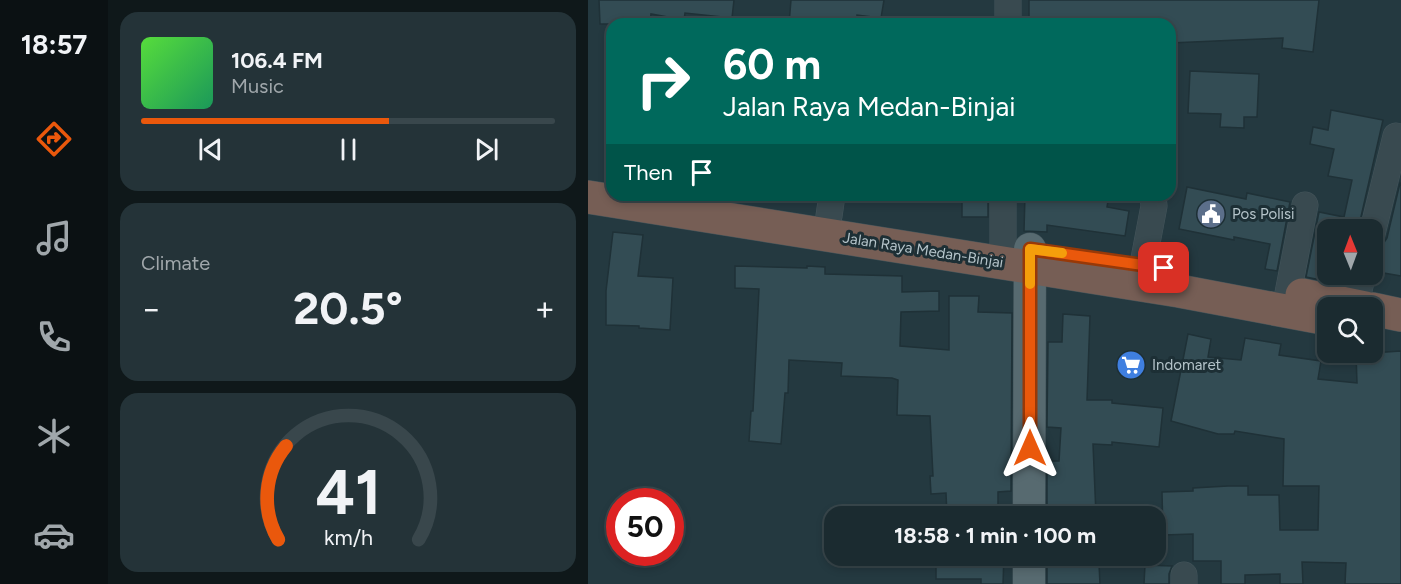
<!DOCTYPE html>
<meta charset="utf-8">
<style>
body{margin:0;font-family:Figtree,sans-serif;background:#243338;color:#f1f3f6;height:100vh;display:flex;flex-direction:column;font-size:22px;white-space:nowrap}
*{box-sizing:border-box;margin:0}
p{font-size:20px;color:#a0a7ab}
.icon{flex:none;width:33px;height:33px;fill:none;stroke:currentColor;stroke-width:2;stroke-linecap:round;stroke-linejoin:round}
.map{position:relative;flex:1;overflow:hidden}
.panel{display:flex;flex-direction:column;gap:12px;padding:12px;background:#0f181a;width:480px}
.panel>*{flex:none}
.top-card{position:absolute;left:18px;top:18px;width:570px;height:183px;border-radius:18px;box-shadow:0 3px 9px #0003,0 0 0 2px #39474c;background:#00695c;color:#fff;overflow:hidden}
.needle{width:39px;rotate:359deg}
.tools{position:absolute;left:729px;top:219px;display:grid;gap:12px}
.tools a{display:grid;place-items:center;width:66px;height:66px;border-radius:12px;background:#1b2b30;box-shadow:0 3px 9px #0003,0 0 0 2px #39474c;font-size:30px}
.speed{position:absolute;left:18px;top:488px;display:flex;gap:12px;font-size:30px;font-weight:700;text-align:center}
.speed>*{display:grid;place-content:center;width:78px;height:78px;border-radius:50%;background:#1b2b30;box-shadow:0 3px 9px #0003,0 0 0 2px #39474c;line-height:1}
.speed .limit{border:9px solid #d22;background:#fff;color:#111}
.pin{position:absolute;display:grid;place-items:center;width:51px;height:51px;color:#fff;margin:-26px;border-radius:12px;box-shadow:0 3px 9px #0006}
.me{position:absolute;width:66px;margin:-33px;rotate:0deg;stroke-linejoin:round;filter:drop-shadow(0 0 4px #0008)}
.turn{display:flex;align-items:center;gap:21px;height:126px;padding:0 18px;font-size:27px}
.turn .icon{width:78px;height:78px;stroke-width:2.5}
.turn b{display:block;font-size:42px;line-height:51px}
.then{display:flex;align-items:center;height:57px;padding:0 18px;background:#0003;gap:12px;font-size:22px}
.big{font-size:45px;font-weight:700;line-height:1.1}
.panel .tile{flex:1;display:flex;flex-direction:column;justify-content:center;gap:9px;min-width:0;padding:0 21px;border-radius:18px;background:#243338}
.panel .dial{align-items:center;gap:0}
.dial svg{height:156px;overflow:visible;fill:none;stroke:#39474c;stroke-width:7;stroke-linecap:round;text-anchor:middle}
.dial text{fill:#f1f3f6;stroke:none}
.song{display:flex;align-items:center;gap:18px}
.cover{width:72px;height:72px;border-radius:9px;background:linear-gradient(135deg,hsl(110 70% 55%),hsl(150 70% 35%))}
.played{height:6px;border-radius:3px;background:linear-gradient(90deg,#ea580c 60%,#39474c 60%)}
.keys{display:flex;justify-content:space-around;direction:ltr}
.heat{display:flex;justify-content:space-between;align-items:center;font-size:33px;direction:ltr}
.trip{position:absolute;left:236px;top:506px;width:342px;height:60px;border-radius:18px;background:#1b2b30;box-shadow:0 3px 9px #0003,0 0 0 2px #39474c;font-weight:700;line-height:60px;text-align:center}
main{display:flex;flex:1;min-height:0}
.menu{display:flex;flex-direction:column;width:108px;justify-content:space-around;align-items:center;background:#0b1113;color:#a0a7ab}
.menu .icon{width:42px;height:42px}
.menu .on{color:#ea580c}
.menu b{font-size:27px;color:#f1f3f6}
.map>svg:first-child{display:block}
.building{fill:#334c54;stroke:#1f3137;stroke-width:1.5}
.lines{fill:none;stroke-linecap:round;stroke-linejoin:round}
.minor-casing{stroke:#45565c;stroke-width:27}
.major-casing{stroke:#45565c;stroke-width:33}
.highway-casing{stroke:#43545a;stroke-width:34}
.minor{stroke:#394a50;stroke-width:26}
.major{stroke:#576a70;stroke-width:32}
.highway{stroke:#765e55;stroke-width:33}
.route-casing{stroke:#983908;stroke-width:15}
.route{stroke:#ea580c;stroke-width:10}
.slow{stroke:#f59e0b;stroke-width:10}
.labels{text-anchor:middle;stroke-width:6;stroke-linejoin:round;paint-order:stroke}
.poi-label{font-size:15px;fill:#b5c4ca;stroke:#1d2f35;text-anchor:start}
.street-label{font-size:15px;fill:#b5c4ca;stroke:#1d2f35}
</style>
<main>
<nav class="menu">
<b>18:57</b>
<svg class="icon on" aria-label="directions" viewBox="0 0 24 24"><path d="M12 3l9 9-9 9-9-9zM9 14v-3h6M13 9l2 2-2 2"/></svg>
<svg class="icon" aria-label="music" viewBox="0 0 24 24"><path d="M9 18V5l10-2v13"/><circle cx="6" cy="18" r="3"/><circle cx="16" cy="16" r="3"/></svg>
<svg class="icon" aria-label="phone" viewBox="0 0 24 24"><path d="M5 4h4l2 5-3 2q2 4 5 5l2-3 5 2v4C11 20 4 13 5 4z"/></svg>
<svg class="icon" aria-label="climate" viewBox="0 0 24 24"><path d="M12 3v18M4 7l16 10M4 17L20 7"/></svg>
<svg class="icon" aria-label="car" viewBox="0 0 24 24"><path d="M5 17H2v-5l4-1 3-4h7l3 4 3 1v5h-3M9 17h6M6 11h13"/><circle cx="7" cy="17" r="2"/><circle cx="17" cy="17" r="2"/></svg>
</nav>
<section class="panel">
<div class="tile">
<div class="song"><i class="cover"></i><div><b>106.4 FM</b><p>Music</p></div></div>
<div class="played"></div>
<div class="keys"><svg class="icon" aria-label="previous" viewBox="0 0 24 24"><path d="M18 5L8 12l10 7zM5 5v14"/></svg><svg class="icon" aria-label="pause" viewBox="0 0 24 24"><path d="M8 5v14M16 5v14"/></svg><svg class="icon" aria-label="next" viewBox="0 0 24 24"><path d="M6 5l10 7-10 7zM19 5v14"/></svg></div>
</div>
<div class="tile"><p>Climate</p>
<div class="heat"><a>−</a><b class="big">20.5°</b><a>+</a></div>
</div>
<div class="tile dial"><svg viewBox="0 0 100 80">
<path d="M14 69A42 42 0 1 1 86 69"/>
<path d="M14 69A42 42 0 0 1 18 21" stroke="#ea580c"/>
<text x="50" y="56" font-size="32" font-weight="700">41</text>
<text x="50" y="72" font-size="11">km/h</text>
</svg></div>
</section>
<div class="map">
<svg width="813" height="584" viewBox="0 0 813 584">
<rect width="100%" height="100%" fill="#243940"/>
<path class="building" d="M11 0H146L144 18 97 13 96 20 63 14 62 24H12Z
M203 0H296L293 18 269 15V24H201Z
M441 0H731L725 52 694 48 695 38 582 43V24H441Z
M602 71 671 74 669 117H656V128L632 127 633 114 600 113Z
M743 110 795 120 770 230H740V274H759L757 285 718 277 731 212 756 217 764 180 740 176 746 149 722 144 725 127 740 130Z
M812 183 813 184V276L790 272 786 265 789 248 795 244 799 238Z
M599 187 658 199 659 193 702 202 689 271 677 269 682 244 646 237V240L591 229Z
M374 195H400V217H374Z
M437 195H521L519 207 541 211 537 236 459 225V232L436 231Z
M25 232 55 235 50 276 85 278 82 330 51 328V326L18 325V291Z
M147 266 219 268V266L237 267V274L314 276V292L351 291V311L313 312 312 346 361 350V296H391L390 312 424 313 423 491 410 492V516H359L358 493 343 494 342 476H345L342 416 309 415 310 380 304 378 253 376 254 363 201 360 200 393H197L193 444 161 441 163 411H165L171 289 147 288Z
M475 314 502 316 499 400H524V403L575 408 571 447 524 442V445L505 444 508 515 459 516V461H471L473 428 459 427 460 342H474Z
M600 334 623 339 620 357 653 360 657 338 693 344 691 355 733 361 730 379 769 383 768 354 813 351V584H757L758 563 714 562 715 584H692V574L657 575V584H633V561H605V534L575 535 574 492 605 491V488L640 486H660V495H691L692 530H730L731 486H695L696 439 647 431 646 434H630L583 421Z
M382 555H416L415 584H393V579H348V559H382Z
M459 555H476V563L511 564 512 584H459Z
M557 565 584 566 581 574V584H556Z"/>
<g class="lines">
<g class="minor-casing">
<path id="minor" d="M420 24V0
M241 216 244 195
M784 234 808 136
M412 262 415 244V195
M555 264 566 206 565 195
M700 293 717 205
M767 306 775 274
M596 584V575"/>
</g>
<g class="major-casing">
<path id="major" d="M441 516 442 249
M441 584V555"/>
</g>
<g class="highway-casing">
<path id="highway" d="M0 197 591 291 740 319
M714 295 777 308
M784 309 813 315"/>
</g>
<use href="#minor" class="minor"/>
<use href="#major" class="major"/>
<use href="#highway" class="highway"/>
</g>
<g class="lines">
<g class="route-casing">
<path id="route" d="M442 448V249L576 268"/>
</g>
<use href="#route" class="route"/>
<path class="slow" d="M442 284V249L474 253"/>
</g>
<defs>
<g id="civic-disc" transform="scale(1.5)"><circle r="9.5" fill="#5c6f8a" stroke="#1d2f35"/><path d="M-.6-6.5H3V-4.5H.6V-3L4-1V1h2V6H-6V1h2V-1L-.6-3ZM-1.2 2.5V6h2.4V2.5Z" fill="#fff"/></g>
<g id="supermarket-disc" transform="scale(1.5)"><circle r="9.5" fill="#3f7fe0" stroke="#1d2f35"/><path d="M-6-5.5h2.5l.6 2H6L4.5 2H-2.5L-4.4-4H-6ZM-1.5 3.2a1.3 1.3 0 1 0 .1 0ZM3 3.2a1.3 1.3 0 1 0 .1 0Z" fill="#fff"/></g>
</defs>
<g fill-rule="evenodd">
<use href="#civic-disc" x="623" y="214"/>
<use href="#supermarket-disc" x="543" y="365"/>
</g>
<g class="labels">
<g class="poi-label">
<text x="644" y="219">Pos Polisi</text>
<text x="564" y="370">Indomaret</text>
</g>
<g class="street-label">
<text transform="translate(335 250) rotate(9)" y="5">Jalan Raya Medan-Binjai</text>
</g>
</g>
</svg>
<div class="tools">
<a><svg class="needle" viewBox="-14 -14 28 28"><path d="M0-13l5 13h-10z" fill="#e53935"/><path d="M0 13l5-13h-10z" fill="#a0a7ab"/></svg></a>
<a><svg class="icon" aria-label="search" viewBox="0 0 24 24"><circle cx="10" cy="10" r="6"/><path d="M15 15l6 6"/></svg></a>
</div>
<div class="speed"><div class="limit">50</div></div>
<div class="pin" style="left:576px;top:268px;background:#d93025"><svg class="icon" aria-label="arrive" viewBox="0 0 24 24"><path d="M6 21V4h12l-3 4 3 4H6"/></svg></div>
<svg class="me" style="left:442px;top:448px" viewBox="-20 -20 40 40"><path d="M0-17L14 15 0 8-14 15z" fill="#ea580c" stroke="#fff" stroke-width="4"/></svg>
<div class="trip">18:58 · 1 min · 100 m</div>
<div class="top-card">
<div class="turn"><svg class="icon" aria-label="right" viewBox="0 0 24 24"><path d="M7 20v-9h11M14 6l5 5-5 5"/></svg><div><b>60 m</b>Jalan Raya Medan-Binjai</div></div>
<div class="then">Then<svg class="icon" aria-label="arrive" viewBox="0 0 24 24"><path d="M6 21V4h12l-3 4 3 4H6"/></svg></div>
</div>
</div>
</main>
